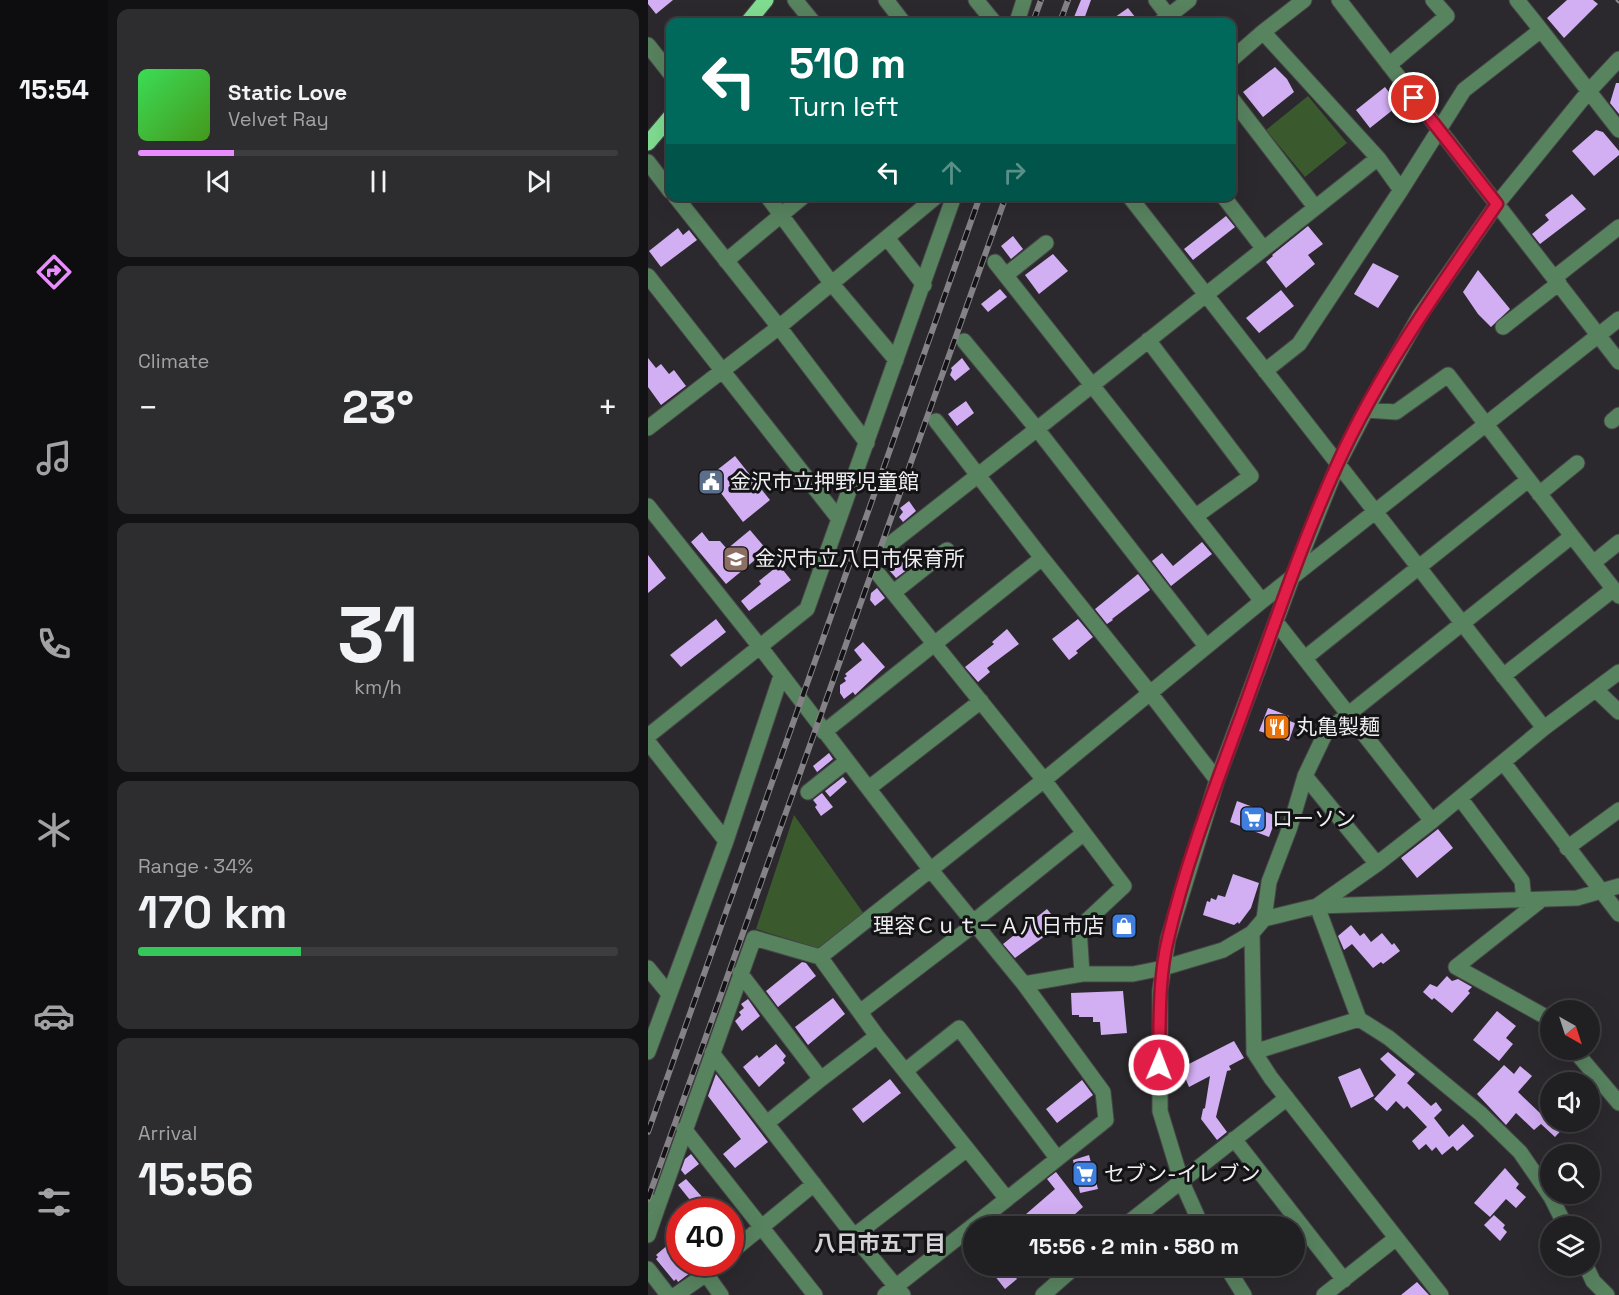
<!DOCTYPE html>
<meta charset="utf-8">
<style>
body{margin:0;font-family:"Space Grotesk","Noto Sans JP",sans-serif;background:#2d2c2f;color:#f1f3f6;height:100vh;display:flex;flex-direction:column;font-size:22px;white-space:nowrap}
*{box-sizing:border-box;margin:0}
p{font-size:20px;color:#a2a2a5}
.icon{flex:none;width:33px;height:33px;fill:none;stroke:currentColor;stroke-width:2;stroke-linecap:round;stroke-linejoin:round}
.map{position:relative;flex:1;overflow:hidden}
.sheet{display:flex;flex-direction:column;gap:9px;padding:9px;background:#121113;width:540px}
.sheet>*{flex:none}
.guide{position:absolute;left:18px;top:18px;width:570px;height:183px;border-radius:12px;box-shadow:0 6px 24px #0002,0 0 0 2px #3d3d40;background:#00695c;color:#fff;overflow:hidden}
.needle{width:39px;rotate:141deg}
.controls{position:absolute;left:892px;top:1000px;display:grid;gap:12px}
.controls a{display:grid;place-items:center;width:60px;height:60px;border-radius:50%;background:#201f22;box-shadow:0 6px 24px #0002,0 0 0 2px #3d3d40;font-size:30px}
.speed{position:absolute;left:18px;top:1198px;display:flex;gap:12px;font-size:30px;font-weight:700;text-align:center}
.speed>*{display:grid;place-content:center;width:78px;height:78px;border-radius:50%;background:#201f22;box-shadow:0 6px 24px #0002,0 0 0 2px #3d3d40;line-height:1}
.speed .limit{border:9px solid #d22;background:#fff;color:#111}
.pin{position:absolute;display:grid;place-items:center;width:51px;height:51px;color:#fff;margin:-26px;border:3px solid #fff;border-radius:50%;box-shadow:0 2px 6px #0007}
.me{position:absolute;width:66px;margin:-33px;rotate:1deg;stroke-linejoin:round;filter:drop-shadow(0 0 4px #0008)}
.turn{display:flex;align-items:center;gap:21px;height:126px;padding:0 24px;font-size:27px}
.turn .icon{width:78px;height:78px;stroke-width:2.5}
.turn b{display:block;font-size:42px;line-height:51px}
.lanes{display:flex;align-items:center;height:57px;padding:0 24px;background:#0003;justify-content:center;gap:30px;direction:ltr}
.lanes .off{opacity:.35}
.big{font-size:45px;font-weight:700;line-height:1.1}
.sheet .tile{flex:1;display:flex;flex-direction:column;justify-content:center;gap:9px;min-width:0;padding:0 21px;border-radius:12px;background:#2d2c2f}
.sheet .dial{align-items:center;gap:0}
.dial b{font-size:78px;line-height:1}
.song{display:flex;align-items:center;gap:18px}
.cover{width:72px;height:72px;border-radius:9px;background:linear-gradient(135deg,hsl(130 70% 55%),hsl(100 70% 35%))}
.played{height:6px;border-radius:3px;background:linear-gradient(90deg,#e98dfe 20%,#3d3d40 20%)}
.keys{display:flex;justify-content:space-around;direction:ltr}
.heat{display:flex;justify-content:space-between;align-items:center;font-size:33px;direction:ltr}
.charge{height:9px;border-radius:4px;background:linear-gradient(90deg,#34c759 34%,#3d3d40 0)}
.trip{position:absolute;left:315px;top:1216px;width:342px;height:60px;border-radius:30px;background:#201f22;box-shadow:0 6px 24px #0002,0 0 0 2px #3d3d40;font-weight:700;line-height:60px;text-align:center}
main{display:flex;flex:1;min-height:0}
.menu{display:flex;flex-direction:column;width:108px;justify-content:space-around;align-items:center;background:#0d0c0e;color:#a2a2a5}
.menu .icon{width:42px;height:42px}
.menu .current{color:#e98dfe}
.menu b{font-size:27px;color:#f1f3f6}
.map>svg:first-child{display:block}
.green{fill:#3a5a2e}
.building{fill:#d2aef3}
.lines{fill:none;stroke-linecap:round;stroke-linejoin:round}
.minor-casing{stroke:#464548;stroke-width:17}
.major-casing{stroke:#464548;stroke-width:17}
.path{stroke:#8b898d;stroke-width:2;stroke-dasharray:6 3;stroke-linecap:butt}
.minor{stroke:#58835f;stroke-width:15}
.major{stroke:#80dc91;stroke-width:15}
.rail-casing{stroke:#848286;stroke-width:6}
.rail{stroke:#131214;stroke-width:4;stroke-dasharray:11;stroke-linecap:butt}
.route-casing{stroke:#92132f;stroke-width:15}
.route{stroke:#e11d48;stroke-width:10}
.labels{text-anchor:middle;stroke-width:6;stroke-linejoin:round;paint-order:stroke}
.poi-label{font-size:21px;fill:#efeef1;stroke:#131214;text-anchor:start}
.neighbourhood-label{font-size:22px;font-weight:bold;fill:#d4d2d7;stroke:#131214}
</style>
<main>
<nav class="menu">
<b>15:54</b>
<svg class="icon current" aria-label="directions" viewBox="0 0 24 24"><path d="M12 3l9 9-9 9-9-9zM9 14v-3h6M13 9l2 2-2 2"/></svg>
<svg class="icon" aria-label="music" viewBox="0 0 24 24"><path d="M9 18V5l10-2v13"/><circle cx="6" cy="18" r="3"/><circle cx="16" cy="16" r="3"/></svg>
<svg class="icon" aria-label="phone" viewBox="0 0 24 24"><path d="M5 4h4l2 5-3 2q2 4 5 5l2-3 5 2v4C11 20 4 13 5 4z"/></svg>
<svg class="icon" aria-label="climate" viewBox="0 0 24 24"><path d="M12 3v18M4 7l16 10M4 17L20 7"/></svg>
<svg class="icon" aria-label="car" viewBox="0 0 24 24"><path d="M5 17H2v-5l4-1 3-4h7l3 4 3 1v5h-3M9 17h6M6 11h13"/><circle cx="7" cy="17" r="2"/><circle cx="17" cy="17" r="2"/></svg>
<svg class="icon" aria-label="filters" viewBox="0 0 24 24"><path d="M4 7h16M4 17h16"/><circle cx="9" cy="7" r="2"/><circle cx="15" cy="17" r="2"/></svg>
</nav>
<section class="sheet">
<div class="tile">
<div class="song"><i class="cover"></i><div><b>Static Love</b><p>Velvet Ray</p></div></div>
<div class="played"></div>
<div class="keys"><svg class="icon" aria-label="previous" viewBox="0 0 24 24"><path d="M18 5L8 12l10 7zM5 5v14"/></svg><svg class="icon" aria-label="pause" viewBox="0 0 24 24"><path d="M8 5v14M16 5v14"/></svg><svg class="icon" aria-label="next" viewBox="0 0 24 24"><path d="M6 5l10 7-10 7zM19 5v14"/></svg></div>
</div>
<div class="tile"><p>Climate</p>
<div class="heat"><a>−</a><b class="big">23°</b><a>+</a></div>
</div>
<div class="tile dial"><b>31</b><p>km/h</p></div>
<div class="tile"><p>Range · 34%</p><b class="big">170 km</b><div class="charge"></div></div>
<div class="tile"><p>Arrival</p><b class="big">15:56</b></div>
</section>
<div class="map">
<svg width="971" height="1295" viewBox="0 0 971 1295">
<rect width="100%" height="100%" fill="#2b292d"/>
<path class="green" d="M660 96 699 143 657 177 618 130Z
M146 815 216 914 172 949 108 929Z"/>
<path class="building" d="M0 0H25L8 14 0 4Z
M433 0H443L435 22H424Z
M919 0H945L950 4 916 38 899 18Z
M480 8 491 22H460Z
M627 67 639 79 646 92 615 117 595 92Z
M968 83H971V114L962 103Z
M737 87 751 105 722 128 708 110Z
M948 130 955 132 971 151V155L946 176 924 151Z
M924 194 938 209 892 244 884 234 901 220 897 215Z
M578 216 587 227 545 260 536 249Z
M660 226 675 244 660 255 667 264 638 288 618 262 625 256 624 255Z
M30 228 35 235 41 230 49 240 13 267 1 251Z
M365 236 375 249 363 259 353 246Z
M405 254 420 271 391 294 377 275Z
M725 263 751 276 730 308 706 294Z
M830 270 862 309 843 327 830 314 815 292Z
M352 289 359 297 340 312 333 304Z
M633 290 646 306 611 333 598 318Z
M0 358 8 368 13 364 21 374 26 370 38 386 13 405 0 387Z
M314 358 322 369 307 381 302 375 304 370 303 368Z
M318 401 326 413 309 426 300 414Z
M87 456 122 500 95 522 63 480 67 477 64 474Z
M261 501 268 511 255 522 251 517 255 512 252 508Z
M102 530 119 550 78 584 43 542 54 532 61 541H72L79 549Z
M554 542 564 554 523 586 504 561 514 553 525 566Z
M0 555 18 578 0 593Z
M249 556 260 569 248 578 241 570 245 567 241 562Z
M131 565 143 580 101 611 93 601 113 584 111 581Z
M490 574 502 590 464 619 465 620 459 624 447 609Z
M229 588 237 598 227 606 222 600 223 593Z
M68 619 78 632 33 667 22 655Z
M430 619 445 637 428 651 430 653 421 660 404 639Z
M359 629 371 644 339 668 342 672 330 682 317 667 346 644 344 642Z
M215 642 237 667 207 695 205 692 196 699 192 693V685L198 681 196 678 199 676 197 674 214 660 206 650Z
M620 708 641 716 639 720 647 723 641 741 611 731Z
M181 753 185 759 168 773 169 772 165 766Z
M195 777 199 782 182 797 177 791Z
M174 793 185 807 173 816 167 807 169 805 165 800Z
M589 801 629 816 621 837 582 822Z
M790 829 805 848 769 878 753 858Z
M585 874 611 883 603 908 591 924 590 922 586 925 555 915 559 901 562 902 563 898 568 900 570 895 577 897Z
M399 909 412 925 367 958 355 944Z
M703 925 712 936 716 933 723 942 734 933 744 945 746 943 752 951 735 964 733 962 725 968 704 944 696 950 690 936Z
M154 962 158 963 168 976 130 1007 118 991Z
M799 976 804 981 810 979 824 987 820 991 822 993 804 1013 786 998 784 1000 775 992 782 984 789 987Z
M475 991 479 1033 453 1035 452 1022H445V1017H431V1015H424L423 993Z
M185 998 197 1014 160 1045 147 1027Z
M100 999 112 1016 94 1031 87 1021 93 1015 91 1012 96 1008 93 1004Z
M849 1011 868 1026 858 1038 865 1044 851 1061 825 1040Z
M586 1041 596 1058 581 1066 583 1070 579 1071 568 1117 579 1132 569 1140 553 1119 555 1109 557 1108 562 1076 541 1087 533 1068Z
M128 1044 138 1056 135 1060 137 1063 111 1087 95 1067 109 1055 111 1058Z
M740 1052 767 1074 759 1083 783 1106 788 1102 794 1110 786 1118 801 1137 815 1124 826 1136 809 1151 805 1146 794 1155 788 1147 784 1151 778 1144 771 1150 764 1141 779 1127 759 1106 756 1109 748 1101 739 1111 726 1099 748 1075 732 1059Z
M856 1065 866 1074 872 1066 884 1076 870 1092 893 1114 903 1104V1122H921L907 1137 893 1124 886 1130 868 1113 858 1125 829 1094Z
M712 1068 726 1096 703 1108 690 1077Z
M68 1074 120 1142 87 1168 75 1154 93 1139 60 1096Z
M242 1079 253 1093 215 1123 204 1109Z
M434 1080 445 1095 409 1123 398 1109Z
M43 1154 51 1164 37 1175 33 1170 37 1159Z
M441 1155 450 1189 432 1193 425 1160Z
M857 1168 871 1184 868 1188 878 1197 868 1208 858 1199 842 1217 826 1203Z
M408 1172 435 1207 417 1223 421 1227H363L407 1189 399 1179Z
M38 1179 63 1207 57 1212H38L46 1205 30 1185Z
M846 1215 857 1225 855 1228 859 1232 852 1241 836 1225Z
M32 1217V1232L25 1237 17 1228Z
M22 1243 32 1255V1263H48L39 1270 42 1273 30 1282 28 1279 26 1281 8 1259 10 1257 8 1255Z
M339 1266H359L369 1279 357 1289Z
M769 1282 781 1295H753Z"/>
<g class="lines">
<g class="minor-casing">
<path id="minor" d="M147 0 165 22
M238 0 255 22
M328 0 346 22
M508 0 525 22
M656 0 615 32 730 158
M691 0 971 362
M869 0 893 30
M369 22 376 0
M513 22 541 0
M0 45 22 73
M584 59 615 32
M741 65 799 16 785 0
M584 99 667 207
M0 162 22 191
M27 196 131 327 219 443
M119 196 184 284 248 360
M481 196 896 728
M575 196 615 248
M239 238 276 285
M78 261 156 196
M347 262 614 601
M358 275 398 243
M0 276 191 519
M906 278 971 227
M855 327 911 283
M500 340 603 476 548 516
M617 371 651 344 753 190
M288 421 394 558
M964 421 971 415
M0 428 131 327 289 196
M891 494 929 463
M0 506 113 648 282 869 376 984 434 974H485L515 968 575 950 604 933 616 919 669 906 929 898 971 886
M924 536 971 596
M241 545 389 429 316 341
M945 563 971 542
M231 575 396 780 476 886 431 928 434 974
M246 592 299 550
M628 622 784 821
M558 646 389 429 730 158 753 190 816 90 893 30 971 130
M657 658 880 480
M855 676 966 589
M948 690 971 712
M176 732 394 558 502 693 614 601 971 319
M0 736 159 609 306 196
M0 742 78 841
M855 762 971 914
M657 776 729 864
M221 788 333 701
M160 792 199 761
M812 798 874 881 876 900
M919 848 971 810
M893 900 808 967 898 1017 903 1023
M616 919 621 882 642 827 657 776 678 732 924 536 800 375 748 412 718 410
M325 922 436 833
M604 933 606 1052 623 1078 793 1295
M172 957 229 1036
M0 968 21 994
M92 973 173 1079 229 1036 359 1199 458 1120 455 1092 376 984
M212 1012 327 924
M711 1019 741 1038 833 1114 872 1152 903 1197 918 1227
M926 1050 971 1103
M0 1052 78 841 133 676
M606 1052 711 1019 669 906 729 864 784 821 896 728 971 672
M64 1053 206 1236 255 1295
M257 1071 311 1028 409 1158
M119 1123 173 1079
M36 1129 167 1295
M586 1139 696 1280
M0 1200 9 1209 106 938 172 957 396 780 502 693 569 780
M475 1227 639 1098
M554 1227 533 1180 512 1111V990L520 939 569 780 644 578 690 464 718 410 772 315 849 204 941 91 971 59
M0 1235 9 1209
M206 1236 319 1149
M82 1253 166 1184
M578 1266 596 1295
M938 1266 945 1281 959 1295
M0 1269 20 1295
M58 1274 71 1263
M28 1295 58 1274 73 1295
M237 1295 359 1199
M395 1295 428 1266
M676 1295 747 1239"/>
</g>
<g class="major-casing">
<path id="major" d="M100 22 118 0
M0 143 22 117"/>
</g>
<path class="path" d="M968 0 971 3"/>
<use href="#minor" class="minor"/>
<use href="#major" class="major"/>
<g class="rail-casing">
<path id="rail" d="M385 22 393 0
M412 22 420 0
M0 1132 332 196
M0 1199 358 196"/>
</g>
<use href="#rail" class="rail"/>
</g>
<g class="lines">
<g class="route-casing">
<path id="route" d="M511 1065C512 1023 510 980 520 939 538 861 568 785 595 711 625 629 653 544 689 465 731 372 791 288 849 204L766 98"/>
</g>
<use href="#route" class="route"/>
</g>
<defs>
<g id="civic-square" transform="scale(1.35)"><rect x="-9" y="-9" width="18" height="18" rx="4" fill="#5c6f8a" stroke="#131214"/><path d="M-.6-6.5H3V-4.5H.6V-3L4-1V1h2V6H-6V1h2V-1L-.6-3ZM-1.2 2.5V6h2.4V2.5Z" fill="#fff"/></g>
<g id="school-square" transform="scale(1.35)"><rect x="-9" y="-9" width="18" height="18" rx="4" fill="#8d6e63" stroke="#131214"/><path d="M0-5L7-2L0 1L-7-2ZM-4 1L0 2.5L4 1V4Q0 6-4 4Z" fill="#fff"/></g>
<g id="restaurant-square" transform="scale(1.35)"><rect x="-9" y="-9" width="18" height="18" rx="4" fill="#e8710a" stroke="#131214"/><path d="M-5-6h1v4h1v-4h1v4h1v-4h1v5L-1.5 .5V6h-2V.5L-5-1ZM5-6V6H3V1.5H1.5Q1.5-4 5-6Z" fill="#fff"/></g>
<g id="supermarket-square" transform="scale(1.35)"><rect x="-9" y="-9" width="18" height="18" rx="4" fill="#3f7fe0" stroke="#131214"/><path d="M-6-5.5h2.5l.6 2H6L4.5 2H-2.5L-4.4-4H-6ZM-1.5 3.2a1.3 1.3 0 1 0 .1 0ZM3 3.2a1.3 1.3 0 1 0 .1 0Z" fill="#fff"/></g>
<g id="shop-square" transform="scale(1.35)"><rect x="-9" y="-9" width="18" height="18" rx="4" fill="#3f7fe0" stroke="#131214"/><path d="M-5-2.5h2.3a2.7 3.5 0 0 1 5.4 0H5L5.5 6h-11ZM-1.5-2.5h3a1.5 2.3 0 0 0-3 0Z" fill="#fff"/></g>
</defs>
<g fill-rule="evenodd">
<use href="#civic-square" x="63" y="482"/>
<use href="#school-square" x="88" y="559"/>
<use href="#restaurant-square" x="629" y="727"/>
<use href="#supermarket-square" x="605" y="819"/>
<use href="#shop-square" x="476" y="926"/>
<use href="#supermarket-square" x="437" y="1174"/>
</g>
<g class="labels">
<g class="poi-label">
<text x="82" y="489">金沢市立押野児童館</text>
<text x="107" y="566">金沢市立八日市保育所</text>
<text x="648" y="734">丸亀製麺</text>
<text x="624" y="826">ローソン</text>
<text x="456" y="933" text-anchor="end">理容Ｃｕｔ－Ａ八日市店</text>
<text x="456" y="1181">セブン-イレブン</text>
</g>
<g class="neighbourhood-label">
<text x="232" y="1251">八日市五丁目</text>
</g>
</g>
</svg>
<div class="controls">
<a><svg class="needle" viewBox="-14 -14 28 28"><path d="M0-13l5 13h-10z" fill="#e53935"/><path d="M0 13l5-13h-10z" fill="#a2a2a5"/></svg></a>
<a><svg class="icon" aria-label="sound" viewBox="0 0 24 24"><path d="M4 9h4l5-4v14l-5-4H4zM17 9q2 3 0 6"/></svg></a>
<a><svg class="icon" aria-label="search" viewBox="0 0 24 24"><circle cx="10" cy="10" r="6"/><path d="M15 15l6 6"/></svg></a>
<a><svg class="icon" aria-label="layers" viewBox="0 0 24 24"><path d="M12 4l9 5-9 5-9-5zM3 14l9 5 9-5"/></svg></a>
</div>
<div class="speed"><div class="limit">40</div></div>
<div class="pin" style="left:766px;top:98px;background:#d93025"><svg class="icon" aria-label="arrive" viewBox="0 0 24 24"><path d="M6 21V4h12l-3 4 3 4H6"/></svg></div>
<svg class="me" style="left:511px;top:1065px" viewBox="-20 -20 40 40"><circle r="17" fill="#e11d48" stroke="#fff" stroke-width="3"/><path d="M0-11L8 9 0 5-8 9z" fill="#fff"/></svg>
<div class="trip">15:56 · 2 min · 580 m</div>
<div class="guide">
<div class="turn"><svg class="icon" aria-label="left" viewBox="0 0 24 24"><path d="M17 20v-9H6M10 6l-5 5 5 5"/></svg><div><b>510 m</b>Turn left</div></div>
<div class="lanes"><svg class="icon" aria-label="left" viewBox="0 0 24 24"><path d="M17 20v-9H6M10 6l-5 5 5 5"/></svg><svg class="icon off" aria-label="ahead" viewBox="0 0 24 24"><path d="M12 20V5M6 11l6-6 6 6"/></svg><svg class="icon off" aria-label="right" viewBox="0 0 24 24"><path d="M7 20v-9h11M14 6l5 5-5 5"/></svg></div>
</div>
</div>
</main>
